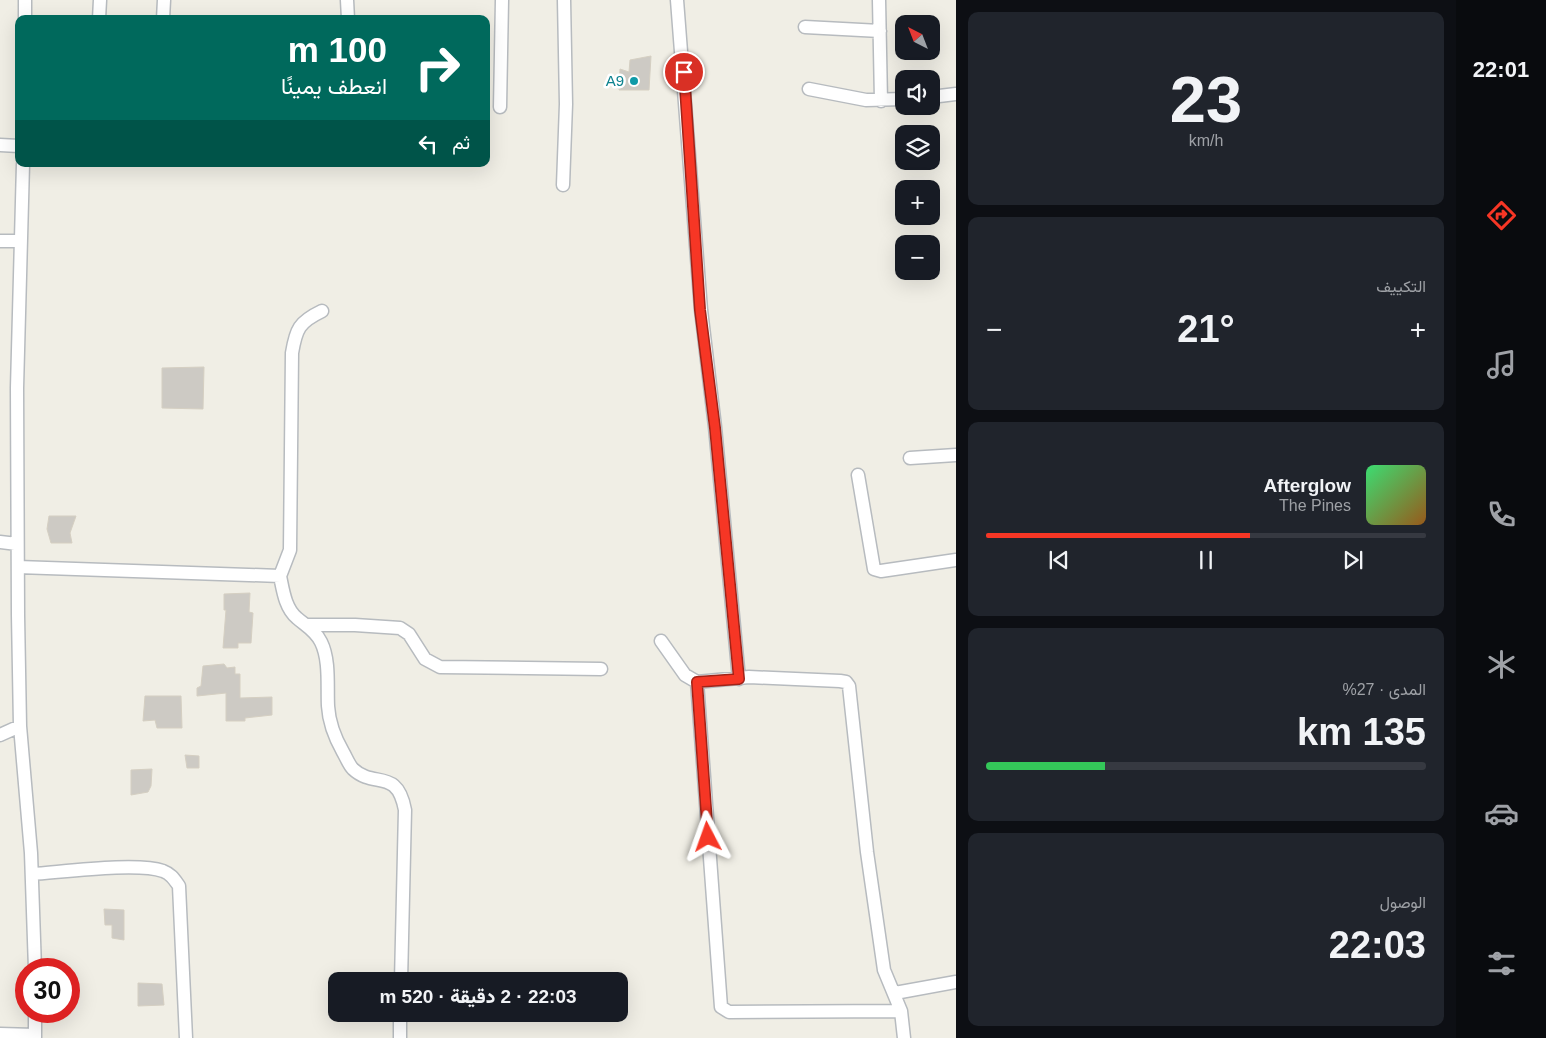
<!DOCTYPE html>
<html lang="ar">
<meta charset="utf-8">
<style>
body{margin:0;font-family:Helvetica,Vazirmatn,sans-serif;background:#20242c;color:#f1f3f6;direction:rtl;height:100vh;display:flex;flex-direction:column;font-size:19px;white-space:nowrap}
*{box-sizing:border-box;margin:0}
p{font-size:16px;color:#9ea1a6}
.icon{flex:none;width:28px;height:28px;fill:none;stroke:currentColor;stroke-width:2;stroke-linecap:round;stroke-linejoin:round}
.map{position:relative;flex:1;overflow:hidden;direction:ltr}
.sheet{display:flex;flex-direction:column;gap:12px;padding:12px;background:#0d0f14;width:500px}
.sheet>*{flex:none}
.guide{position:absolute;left:15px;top:15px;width:475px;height:152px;border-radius:10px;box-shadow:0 5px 20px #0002;direction:rtl;background:#00695c;color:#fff;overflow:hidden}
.needle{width:32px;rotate:318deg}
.tools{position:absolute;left:895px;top:15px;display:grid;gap:10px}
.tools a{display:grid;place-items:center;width:45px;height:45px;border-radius:10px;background:#171b24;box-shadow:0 5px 20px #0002;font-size:25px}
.speed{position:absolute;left:15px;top:958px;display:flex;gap:10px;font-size:25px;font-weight:700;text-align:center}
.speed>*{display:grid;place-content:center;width:65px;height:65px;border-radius:50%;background:#171b24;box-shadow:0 5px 20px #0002;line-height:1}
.speed .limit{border:8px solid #d22;background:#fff;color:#111}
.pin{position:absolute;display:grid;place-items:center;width:42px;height:42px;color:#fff;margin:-21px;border:2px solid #fff;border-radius:50%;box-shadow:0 1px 5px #0007}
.me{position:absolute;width:55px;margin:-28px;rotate:356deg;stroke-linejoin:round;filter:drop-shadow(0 0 4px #0008)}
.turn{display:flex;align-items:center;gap:18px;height:105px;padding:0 20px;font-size:22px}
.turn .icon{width:65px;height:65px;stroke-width:2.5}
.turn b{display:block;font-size:35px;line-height:42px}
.then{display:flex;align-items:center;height:48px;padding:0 20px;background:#0003;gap:10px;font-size:19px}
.big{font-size:38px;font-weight:800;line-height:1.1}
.sheet .tile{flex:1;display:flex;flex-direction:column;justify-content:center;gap:8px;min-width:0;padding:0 18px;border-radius:10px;background:#20242c}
.sheet .dial{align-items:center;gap:0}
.dial b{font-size:65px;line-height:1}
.song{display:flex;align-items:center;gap:15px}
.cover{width:60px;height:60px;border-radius:8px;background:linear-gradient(135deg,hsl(140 70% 55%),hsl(30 70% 35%))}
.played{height:5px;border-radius:2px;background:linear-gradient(90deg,#f63625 60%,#363941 60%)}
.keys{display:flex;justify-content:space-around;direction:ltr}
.heat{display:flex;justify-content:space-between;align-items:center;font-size:28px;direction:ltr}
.charge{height:8px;border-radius:4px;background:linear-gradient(90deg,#34c759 27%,#363941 0)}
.trip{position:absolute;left:328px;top:972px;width:300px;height:50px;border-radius:10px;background:#171b24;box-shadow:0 5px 20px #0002;font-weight:800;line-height:50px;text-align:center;direction:rtl}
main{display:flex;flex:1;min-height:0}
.tabs{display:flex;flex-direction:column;width:90px;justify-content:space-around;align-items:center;background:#090b0e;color:#9ea1a6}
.tabs .icon{width:35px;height:35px}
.tabs .selected{color:#f63625}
.tabs b{font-size:22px;color:#f1f3f6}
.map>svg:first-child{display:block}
.building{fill:#cdcac4;stroke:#d5cfc2}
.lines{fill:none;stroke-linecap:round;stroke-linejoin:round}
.minor-casing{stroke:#b7bbbf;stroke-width:15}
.minor{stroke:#fff;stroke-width:12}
.route-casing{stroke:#a02318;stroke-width:12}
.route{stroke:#f63625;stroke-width:9}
.culture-dot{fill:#0f9aa8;stroke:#fff;stroke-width:2}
.labels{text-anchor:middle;stroke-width:5;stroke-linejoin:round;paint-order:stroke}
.culture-label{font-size:15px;fill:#0d838f;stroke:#fff;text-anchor:end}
</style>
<main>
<nav class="tabs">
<b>22:01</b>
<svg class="icon selected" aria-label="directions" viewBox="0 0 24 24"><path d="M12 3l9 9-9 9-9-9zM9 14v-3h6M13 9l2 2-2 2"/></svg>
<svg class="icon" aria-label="music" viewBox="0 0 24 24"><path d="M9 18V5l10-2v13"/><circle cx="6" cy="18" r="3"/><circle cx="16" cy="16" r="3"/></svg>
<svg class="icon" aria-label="phone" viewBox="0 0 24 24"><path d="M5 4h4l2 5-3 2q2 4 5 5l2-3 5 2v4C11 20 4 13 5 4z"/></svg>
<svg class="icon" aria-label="climate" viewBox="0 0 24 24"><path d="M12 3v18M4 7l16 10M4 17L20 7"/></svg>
<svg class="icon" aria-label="car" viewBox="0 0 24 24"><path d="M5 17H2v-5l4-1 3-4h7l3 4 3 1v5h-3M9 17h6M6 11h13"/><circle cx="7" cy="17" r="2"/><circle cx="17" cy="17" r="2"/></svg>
<svg class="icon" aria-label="filters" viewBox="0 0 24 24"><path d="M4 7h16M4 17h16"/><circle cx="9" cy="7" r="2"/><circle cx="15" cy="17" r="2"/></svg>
</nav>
<section class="sheet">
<div class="tile dial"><b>23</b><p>km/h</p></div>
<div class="tile"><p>التكييف</p>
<div class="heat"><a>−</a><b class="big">21°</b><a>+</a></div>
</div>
<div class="tile">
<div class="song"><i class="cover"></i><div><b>Afterglow</b><p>The Pines</p></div></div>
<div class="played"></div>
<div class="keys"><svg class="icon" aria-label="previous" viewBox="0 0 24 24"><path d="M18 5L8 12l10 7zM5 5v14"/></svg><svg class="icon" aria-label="pause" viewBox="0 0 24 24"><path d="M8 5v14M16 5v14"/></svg><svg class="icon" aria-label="next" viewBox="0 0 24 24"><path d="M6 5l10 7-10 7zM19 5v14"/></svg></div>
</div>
<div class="tile"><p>المدى · 27%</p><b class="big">135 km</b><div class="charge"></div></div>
<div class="tile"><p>الوصول</p><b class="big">22:03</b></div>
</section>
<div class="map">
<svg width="956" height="1038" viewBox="0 0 956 1038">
<rect width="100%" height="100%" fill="#f0eee5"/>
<path class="building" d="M651 56 649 90H619L620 69 629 72 630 60Z
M204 367 203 409 162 408V368Z
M49 516H76L70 533 72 543H51L47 529Z
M250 593 249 612 253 613 251 643H238V648H223L226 610H224V594Z
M224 664 227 668 235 667V674H240V698L272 697V715L245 718V721H226V693L197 696V688L201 686 203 666Z
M145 696H181L182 728H157L155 720 143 721Z
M185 755 199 756V768H187Z
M152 769 151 786 148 792 131 795V770Z
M104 909 124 910V940L112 938V925H105Z
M138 983 162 984 164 1005 138 1006Z"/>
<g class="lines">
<g class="minor-casing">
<path id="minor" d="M347 0 348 19
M677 0 701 310 715 427 739 679
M879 0 881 101
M25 19V0
M99 19 100 0
M163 19 164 0
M805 27 880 31
M809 89 866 100 904 99
M931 97 956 94
M500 107 502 0
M0 145 19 146
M23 164 17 388 18 615 20 726 31 853 35 969
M563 185 566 104 564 0
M0 241H21
M910 458 956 455
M858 475 874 569 881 571 956 560
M0 542 17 544
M18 567 280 576 290 550 292 353C296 329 299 322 322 311
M280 576C283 590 285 608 297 618 306 626 315 630 321 642 330 660 327 686 328 706 329 723 335 738 343 752 346 757 349 765 353 769 374 789 397 767 405 810L401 981
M306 625H355L400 628 409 634 425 659 440 667 601 669
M661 641 685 675 697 682 749 677 840 681 846 682 849 686 867 852 884 970 901 1011 904 1038
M697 682 721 1007 729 1012 901 1011
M0 735 20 726
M32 874C63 872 137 862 163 871 171 874 174 879 179 886L186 1038
M895 993 956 982
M0 1034 35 1035
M35 1038V1011
M400 1038V1014"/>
</g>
<use href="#minor" class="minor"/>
</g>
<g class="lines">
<g class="route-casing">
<path id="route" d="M684 72 700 310 715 428 739 679 697 682 708 837"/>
</g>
<use href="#route" class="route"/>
</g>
<circle class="culture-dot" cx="634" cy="81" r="5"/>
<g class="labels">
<g class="culture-label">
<text x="624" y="86">A9</text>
</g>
</g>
</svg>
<div class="tools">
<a><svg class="needle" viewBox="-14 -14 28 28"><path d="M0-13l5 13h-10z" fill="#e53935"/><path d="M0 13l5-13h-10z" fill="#9ea1a6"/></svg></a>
<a><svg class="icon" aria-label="sound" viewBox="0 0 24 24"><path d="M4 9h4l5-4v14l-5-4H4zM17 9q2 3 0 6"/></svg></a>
<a><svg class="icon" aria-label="layers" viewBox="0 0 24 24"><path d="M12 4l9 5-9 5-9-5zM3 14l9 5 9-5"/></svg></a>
<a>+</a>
<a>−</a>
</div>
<div class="speed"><div class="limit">30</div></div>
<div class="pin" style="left:684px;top:72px;background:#d93025"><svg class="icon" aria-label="arrive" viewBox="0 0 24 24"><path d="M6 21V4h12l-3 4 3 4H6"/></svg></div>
<svg class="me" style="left:708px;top:837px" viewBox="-20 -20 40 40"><path d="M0-17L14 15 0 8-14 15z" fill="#f63625" stroke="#fff" stroke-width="4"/></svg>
<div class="trip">22:03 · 2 دقيقة · 520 m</div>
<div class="guide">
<div class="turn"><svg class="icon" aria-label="right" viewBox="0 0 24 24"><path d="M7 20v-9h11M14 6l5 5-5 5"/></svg><div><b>100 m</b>انعطف يمينًا</div></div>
<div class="then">ثم<svg class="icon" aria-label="left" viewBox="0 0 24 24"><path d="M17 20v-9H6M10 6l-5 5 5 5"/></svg></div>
</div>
</div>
</main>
